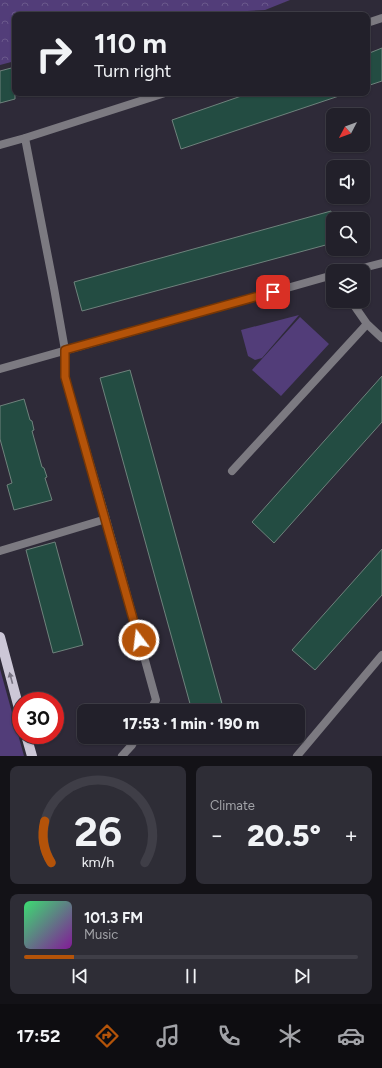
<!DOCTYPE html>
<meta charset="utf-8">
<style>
body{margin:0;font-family:Figtree,sans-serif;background:#2e2d36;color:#f1f3f6;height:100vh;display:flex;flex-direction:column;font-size:15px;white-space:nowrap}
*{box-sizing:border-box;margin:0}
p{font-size:13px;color:#a2a3a8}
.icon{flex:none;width:22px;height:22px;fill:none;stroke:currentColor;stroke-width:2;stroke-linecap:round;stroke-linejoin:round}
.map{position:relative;height:756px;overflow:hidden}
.side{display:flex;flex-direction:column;gap:10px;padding:10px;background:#131217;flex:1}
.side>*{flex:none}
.hud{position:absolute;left:12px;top:12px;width:358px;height:84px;border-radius:8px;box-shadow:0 1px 3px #0004,0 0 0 1px #3f3e47;background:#22202a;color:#f1f3f6;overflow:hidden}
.needle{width:26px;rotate:229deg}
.tools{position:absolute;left:326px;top:108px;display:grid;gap:8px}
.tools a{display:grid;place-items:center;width:44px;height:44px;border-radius:8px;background:#22202a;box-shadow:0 1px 3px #0004,0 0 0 1px #3f3e47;font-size:20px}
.speed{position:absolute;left:12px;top:692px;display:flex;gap:8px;font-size:20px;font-weight:700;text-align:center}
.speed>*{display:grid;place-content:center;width:52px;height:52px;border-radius:50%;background:#22202a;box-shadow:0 1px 3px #0004,0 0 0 1px #3f3e47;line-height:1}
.speed .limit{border:6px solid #d22;background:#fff;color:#111}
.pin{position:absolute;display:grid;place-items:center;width:34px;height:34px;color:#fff;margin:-17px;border-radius:8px;box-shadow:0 2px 6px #0006}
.me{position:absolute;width:44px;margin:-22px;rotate:345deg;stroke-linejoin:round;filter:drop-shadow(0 0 3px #0008)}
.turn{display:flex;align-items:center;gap:14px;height:84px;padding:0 16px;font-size:18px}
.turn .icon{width:52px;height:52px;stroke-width:2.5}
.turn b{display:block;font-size:28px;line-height:34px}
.big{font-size:30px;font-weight:800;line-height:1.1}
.side .card{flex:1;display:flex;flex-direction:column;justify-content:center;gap:6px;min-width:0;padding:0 14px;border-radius:8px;background:#2e2d36}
.side .dial{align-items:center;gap:0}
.dial svg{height:104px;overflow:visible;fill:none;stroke:#3f3e47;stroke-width:7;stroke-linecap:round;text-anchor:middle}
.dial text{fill:#f1f3f6;stroke:none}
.song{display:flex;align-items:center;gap:12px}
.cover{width:48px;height:48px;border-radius:6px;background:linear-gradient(135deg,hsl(140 70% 55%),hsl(290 70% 35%))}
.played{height:4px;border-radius:2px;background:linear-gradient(90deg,#b45309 15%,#3f3e47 15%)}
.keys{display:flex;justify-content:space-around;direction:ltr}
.heat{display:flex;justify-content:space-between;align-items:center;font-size:22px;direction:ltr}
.side .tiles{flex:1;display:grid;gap:10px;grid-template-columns:1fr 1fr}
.card:last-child{grid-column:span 2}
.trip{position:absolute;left:77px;top:704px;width:228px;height:40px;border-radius:8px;background:#22202a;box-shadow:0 1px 3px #0004,0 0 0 1px #3f3e47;font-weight:800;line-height:40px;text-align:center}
.tab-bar{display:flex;height:64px;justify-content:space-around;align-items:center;background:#0e0d11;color:#a2a3a8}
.tab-bar .icon{width:28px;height:28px}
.tab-bar .current{color:#b45309}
.tab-bar b{font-size:18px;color:#f1f3f6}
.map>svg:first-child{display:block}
.grass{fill:#523d79}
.park{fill:url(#park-crowns)}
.building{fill:#234c42;stroke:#6e827c}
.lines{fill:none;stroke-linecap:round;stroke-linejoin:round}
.street{stroke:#7c7a81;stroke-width:8}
.primary{stroke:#ccc7d7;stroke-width:10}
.oneway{fill:#787482}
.route-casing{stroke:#753606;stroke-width:10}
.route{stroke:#b45309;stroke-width:7}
</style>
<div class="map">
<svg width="382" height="756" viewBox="0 0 382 756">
<defs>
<pattern id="park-crowns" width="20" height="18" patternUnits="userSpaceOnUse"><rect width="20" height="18" fill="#523d79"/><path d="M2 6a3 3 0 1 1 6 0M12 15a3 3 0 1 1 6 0" fill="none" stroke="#6a588b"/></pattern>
</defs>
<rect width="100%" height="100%" fill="#2e2a38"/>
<path class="grass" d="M299 315 262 358 255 360 248 356 241 330Z
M300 317 329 344 281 396 252 370Z
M0 669 24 756H0Z"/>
<path class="park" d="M0 0H290L265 10 174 15H15V61L0 65Z"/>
<path class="building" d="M382 48V81L367 86V54Z
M15 67V99L0 103V71Z
M250 93H338L339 96 181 149 172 120Z
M331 211 333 219V243L82 311 74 282Z
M130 370 224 711H192L100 378Z
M382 376V422L274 543 252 522Z
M24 399 30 420 32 421 34 430 32 431 42 467 44 468 47 477 45 478 52 500 14 510 7 485 12 483 0 439V406Z
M55 542 83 645 53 653 26 550Z
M382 549V595L315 670 292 650Z"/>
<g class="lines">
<path class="street" d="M367 23 382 18
M25 138 54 288 65 350V377L106 519 156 700 150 711
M0 145 25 138 165 93
M351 271 382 263
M351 301 367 324 382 338
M0 369 333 275
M232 471 367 324
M0 551 106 519
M122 756 132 745 136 737
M297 756 382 655"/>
<path class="primary" d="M0 637 21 716
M26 735 32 756"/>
</g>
<defs><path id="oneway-solid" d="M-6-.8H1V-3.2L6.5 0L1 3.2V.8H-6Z"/></defs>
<use class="oneway" href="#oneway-solid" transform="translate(11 678) rotate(-105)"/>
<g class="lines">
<g class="route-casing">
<path id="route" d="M139 640 65 377V350L273 292"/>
</g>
<use href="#route" class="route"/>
</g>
</svg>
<div class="tools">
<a><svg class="needle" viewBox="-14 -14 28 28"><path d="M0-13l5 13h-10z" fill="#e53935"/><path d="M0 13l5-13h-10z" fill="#a2a3a8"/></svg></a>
<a><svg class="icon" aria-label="sound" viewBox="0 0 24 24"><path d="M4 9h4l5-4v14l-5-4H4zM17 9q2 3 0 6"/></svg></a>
<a><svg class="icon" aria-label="search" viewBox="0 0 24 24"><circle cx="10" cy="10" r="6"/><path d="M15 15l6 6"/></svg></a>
<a><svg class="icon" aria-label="layers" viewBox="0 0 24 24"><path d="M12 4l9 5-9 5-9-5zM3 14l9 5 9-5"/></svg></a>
</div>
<div class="speed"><div class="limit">30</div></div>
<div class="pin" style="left:273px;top:292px;background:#d93025"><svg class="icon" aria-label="arrive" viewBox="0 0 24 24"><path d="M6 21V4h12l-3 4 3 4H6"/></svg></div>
<svg class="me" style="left:139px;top:640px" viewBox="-20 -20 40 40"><circle r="17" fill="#b45309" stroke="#fff" stroke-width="3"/><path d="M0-11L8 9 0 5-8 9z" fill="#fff"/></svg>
<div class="trip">17:53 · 1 min · 190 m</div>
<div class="hud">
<div class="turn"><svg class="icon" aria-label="right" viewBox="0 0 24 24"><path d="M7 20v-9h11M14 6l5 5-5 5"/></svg><div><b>110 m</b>Turn right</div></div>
</div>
</div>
<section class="side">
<div class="tiles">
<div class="card dial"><svg viewBox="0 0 100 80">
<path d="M14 69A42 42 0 1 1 86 69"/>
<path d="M14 69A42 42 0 0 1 9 37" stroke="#b45309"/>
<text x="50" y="56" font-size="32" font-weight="700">26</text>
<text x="50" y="72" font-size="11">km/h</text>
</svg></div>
<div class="card"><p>Climate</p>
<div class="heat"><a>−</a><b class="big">20.5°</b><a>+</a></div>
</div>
<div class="card">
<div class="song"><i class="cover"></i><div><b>101.3 FM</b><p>Music</p></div></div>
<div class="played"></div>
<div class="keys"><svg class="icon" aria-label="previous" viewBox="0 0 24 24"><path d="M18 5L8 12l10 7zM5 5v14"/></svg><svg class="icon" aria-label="pause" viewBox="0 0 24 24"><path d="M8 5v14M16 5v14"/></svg><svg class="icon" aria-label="next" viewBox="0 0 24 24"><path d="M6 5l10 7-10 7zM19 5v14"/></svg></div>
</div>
</div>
</section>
<nav class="tab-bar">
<b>17:52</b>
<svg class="icon current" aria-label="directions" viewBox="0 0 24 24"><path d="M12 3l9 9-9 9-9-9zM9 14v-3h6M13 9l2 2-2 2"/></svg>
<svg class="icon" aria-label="music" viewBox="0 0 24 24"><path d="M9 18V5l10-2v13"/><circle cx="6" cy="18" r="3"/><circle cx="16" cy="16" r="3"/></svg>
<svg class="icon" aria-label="phone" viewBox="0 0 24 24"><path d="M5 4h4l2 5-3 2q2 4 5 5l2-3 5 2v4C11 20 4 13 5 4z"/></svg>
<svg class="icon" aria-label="climate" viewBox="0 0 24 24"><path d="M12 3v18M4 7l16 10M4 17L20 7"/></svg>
<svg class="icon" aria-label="car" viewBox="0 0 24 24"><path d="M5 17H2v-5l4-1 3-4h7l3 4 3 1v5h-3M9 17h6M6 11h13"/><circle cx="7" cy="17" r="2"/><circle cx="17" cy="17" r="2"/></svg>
</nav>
